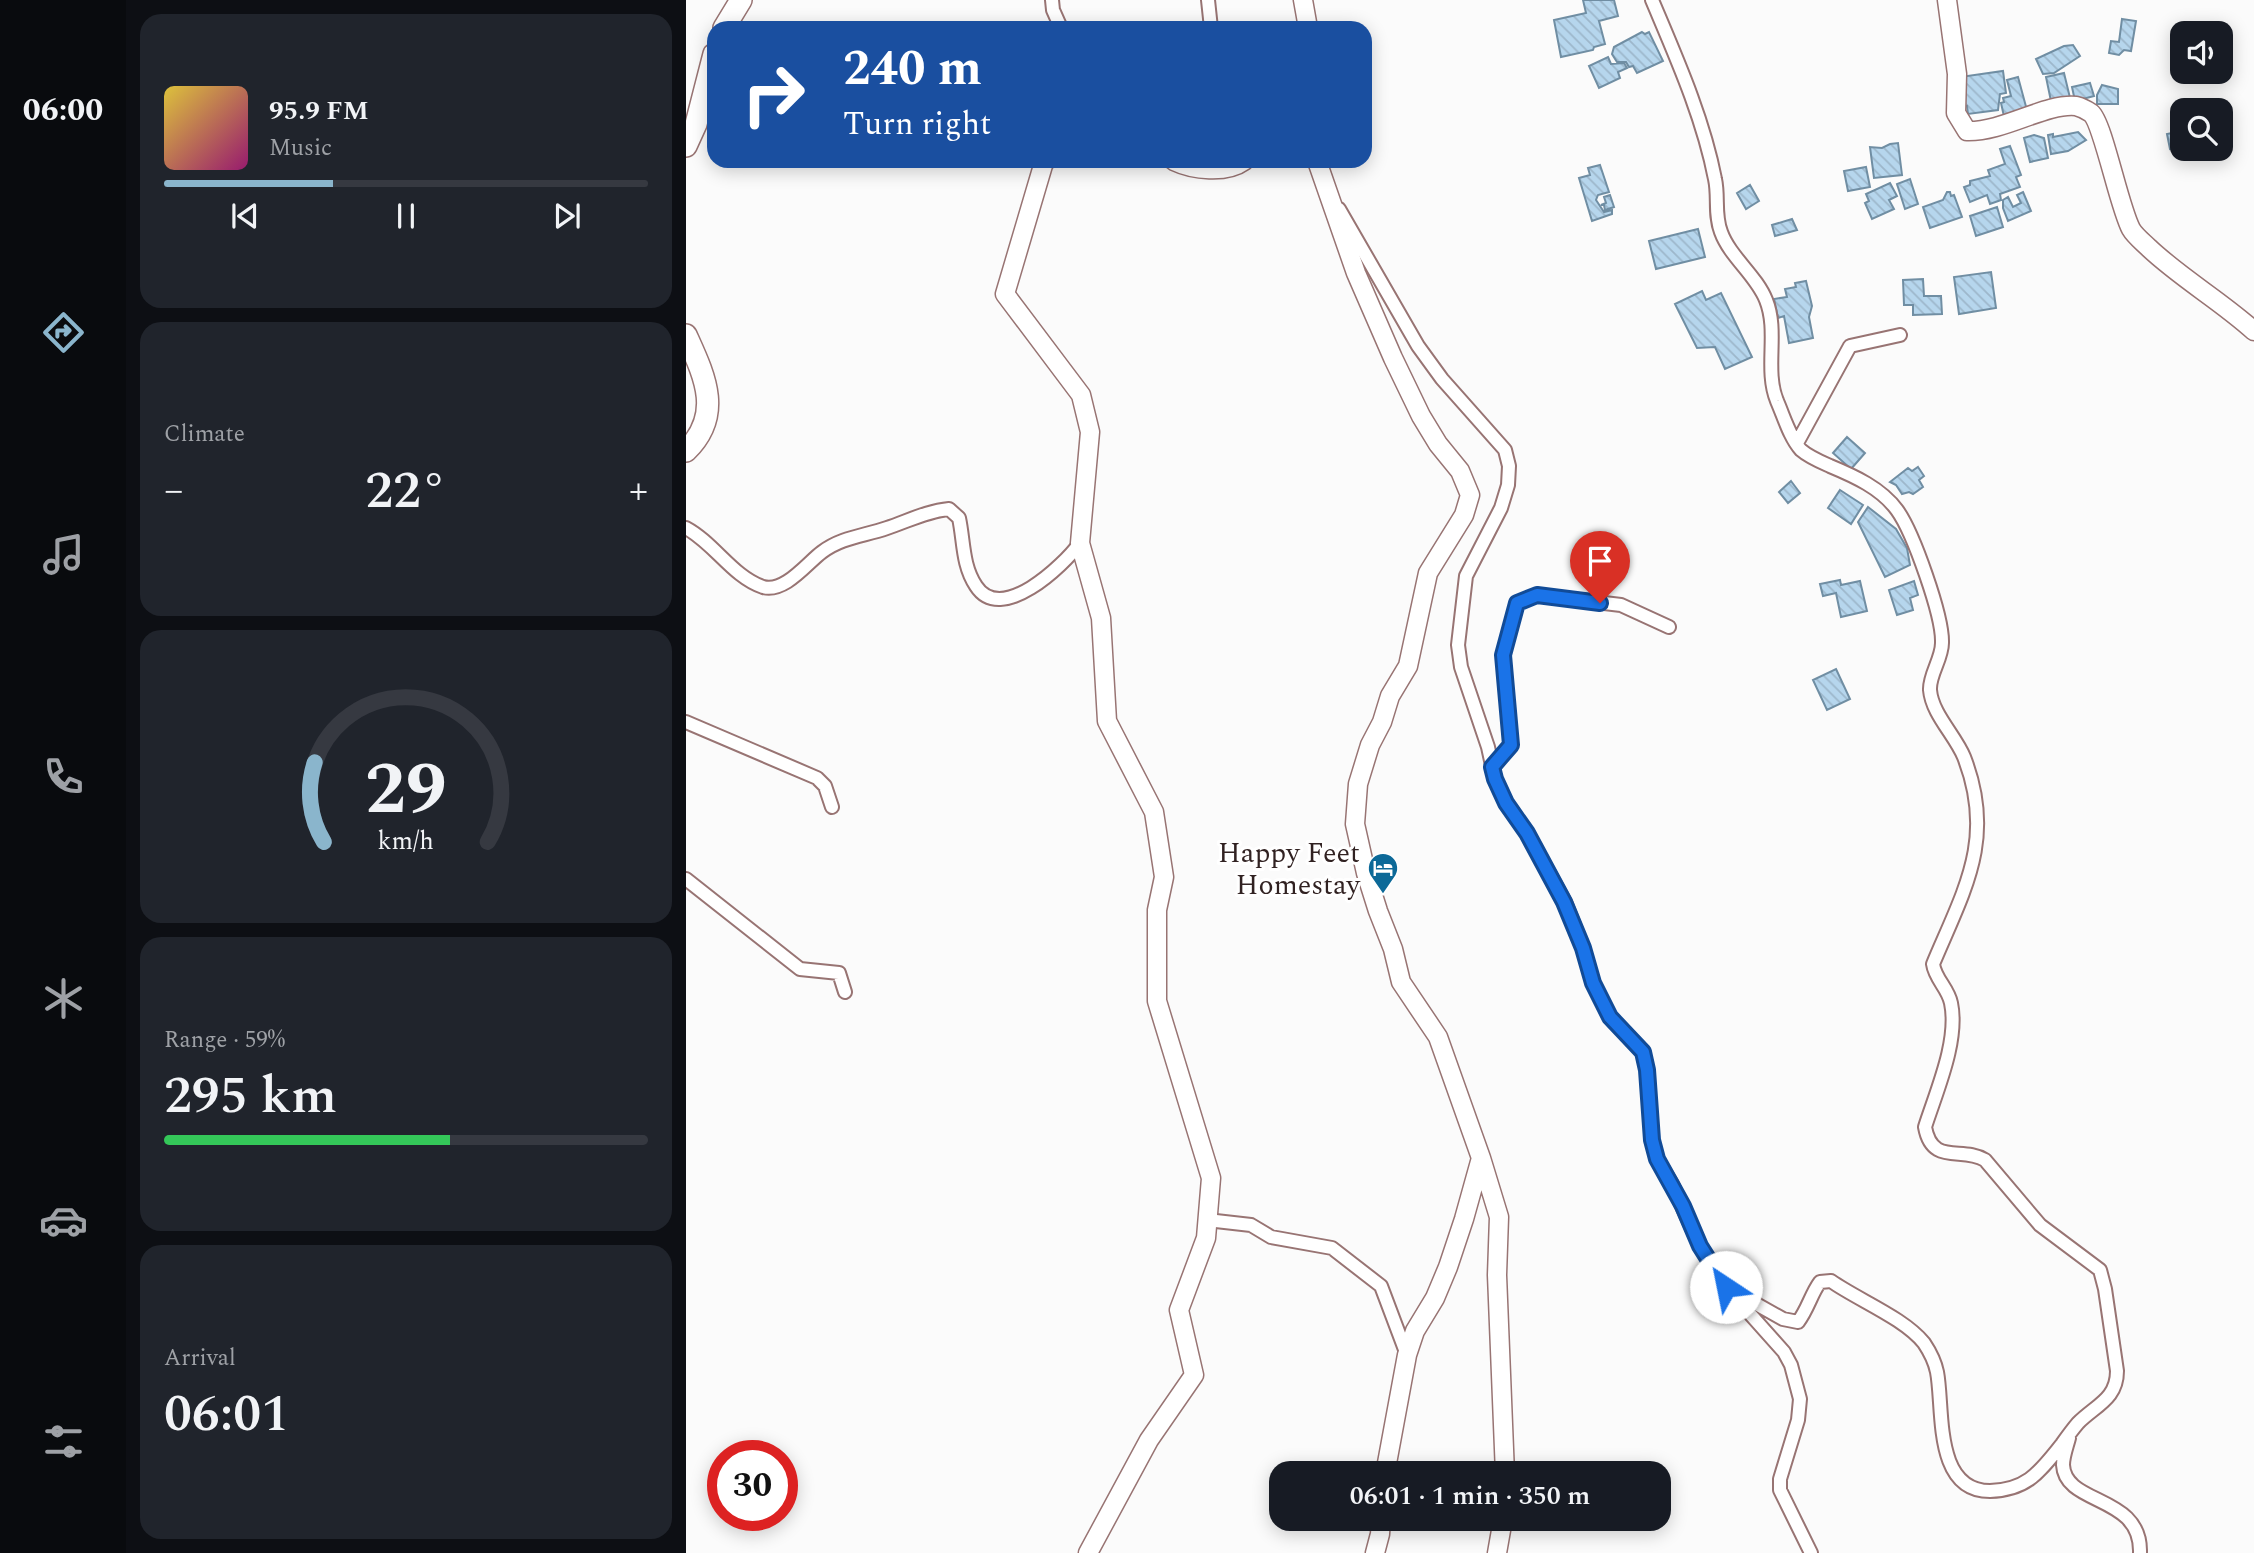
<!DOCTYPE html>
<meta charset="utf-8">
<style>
body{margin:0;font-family:Spectral,serif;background:#20242c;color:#f1f3f6;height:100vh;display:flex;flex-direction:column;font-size:26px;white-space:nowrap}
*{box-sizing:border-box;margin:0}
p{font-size:23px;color:#9ea1a6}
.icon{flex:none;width:38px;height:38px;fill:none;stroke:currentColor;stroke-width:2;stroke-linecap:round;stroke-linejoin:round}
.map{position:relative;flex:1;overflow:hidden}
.details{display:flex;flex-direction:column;gap:14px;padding:14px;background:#0d0f14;width:560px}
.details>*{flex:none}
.top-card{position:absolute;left:21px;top:21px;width:665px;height:147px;border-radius:21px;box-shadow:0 4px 18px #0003;background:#1a4fa0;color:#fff;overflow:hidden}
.tools{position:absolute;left:1484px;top:21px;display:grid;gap:14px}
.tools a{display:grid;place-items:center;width:63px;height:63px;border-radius:14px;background:#171b24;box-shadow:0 4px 18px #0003;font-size:35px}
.speed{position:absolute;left:21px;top:1440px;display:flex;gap:14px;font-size:35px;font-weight:700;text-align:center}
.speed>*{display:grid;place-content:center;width:91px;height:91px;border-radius:50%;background:#171b24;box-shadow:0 4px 18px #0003;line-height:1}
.speed .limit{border:10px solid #d22;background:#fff;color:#111}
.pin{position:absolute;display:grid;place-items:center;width:60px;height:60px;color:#fff;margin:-72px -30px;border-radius:50% 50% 50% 0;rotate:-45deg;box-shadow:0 0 7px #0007}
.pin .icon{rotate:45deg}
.me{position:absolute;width:77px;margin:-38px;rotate:326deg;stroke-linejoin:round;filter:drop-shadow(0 0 5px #0008)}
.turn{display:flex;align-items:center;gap:24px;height:147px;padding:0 21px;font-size:32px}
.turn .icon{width:91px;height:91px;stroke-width:2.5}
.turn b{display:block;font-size:49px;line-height:60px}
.big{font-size:52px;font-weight:600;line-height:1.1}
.details .tile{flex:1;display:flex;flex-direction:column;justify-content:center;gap:10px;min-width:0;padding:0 24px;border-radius:21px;background:#20242c}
.details .dial{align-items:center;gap:0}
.dial svg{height:182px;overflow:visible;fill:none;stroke:#363941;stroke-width:7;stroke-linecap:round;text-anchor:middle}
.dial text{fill:#f1f3f6;stroke:none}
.song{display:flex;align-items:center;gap:21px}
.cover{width:84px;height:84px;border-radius:10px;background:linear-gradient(135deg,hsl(50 70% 55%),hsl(320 70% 35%))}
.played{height:7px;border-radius:4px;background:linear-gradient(90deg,#8ab5cc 35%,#363941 35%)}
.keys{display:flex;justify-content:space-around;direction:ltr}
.heat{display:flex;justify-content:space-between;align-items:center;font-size:38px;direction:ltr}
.charge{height:10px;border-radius:5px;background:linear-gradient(90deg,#34c759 59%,#363941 0)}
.trip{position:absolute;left:583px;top:1461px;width:402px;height:70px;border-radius:21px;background:#171b24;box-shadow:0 4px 18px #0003;font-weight:600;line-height:70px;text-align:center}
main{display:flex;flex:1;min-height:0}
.tabs{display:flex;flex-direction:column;width:126px;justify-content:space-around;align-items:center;background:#090b0e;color:#9ea1a6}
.tabs .icon{width:49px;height:49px}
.tabs .active{color:#8ab5cc}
.tabs b{font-size:32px;color:#f1f3f6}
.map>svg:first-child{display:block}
.building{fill:url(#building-back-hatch);stroke:#708ea3;stroke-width:2}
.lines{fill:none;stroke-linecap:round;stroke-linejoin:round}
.street-casing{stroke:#987473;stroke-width:16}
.secondary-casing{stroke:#987473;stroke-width:21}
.primary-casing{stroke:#987473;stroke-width:24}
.street{stroke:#fff;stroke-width:12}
.secondary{stroke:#fff;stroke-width:18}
.primary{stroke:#fff;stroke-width:21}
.route-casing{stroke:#114b97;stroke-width:18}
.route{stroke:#1a73e8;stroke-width:12}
.labels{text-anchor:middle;stroke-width:6;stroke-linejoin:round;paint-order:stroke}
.poi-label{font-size:28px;fill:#312222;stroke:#fff;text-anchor:end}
</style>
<main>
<nav class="tabs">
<b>06:00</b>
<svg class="icon active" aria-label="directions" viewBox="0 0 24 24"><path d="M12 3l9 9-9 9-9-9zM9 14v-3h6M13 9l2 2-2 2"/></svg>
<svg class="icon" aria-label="music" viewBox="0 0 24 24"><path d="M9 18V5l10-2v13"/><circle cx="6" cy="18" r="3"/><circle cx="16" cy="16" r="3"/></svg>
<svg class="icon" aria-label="phone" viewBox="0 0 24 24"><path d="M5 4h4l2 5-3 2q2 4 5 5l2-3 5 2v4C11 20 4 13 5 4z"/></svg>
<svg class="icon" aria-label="climate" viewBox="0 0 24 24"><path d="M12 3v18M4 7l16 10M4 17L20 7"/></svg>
<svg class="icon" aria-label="car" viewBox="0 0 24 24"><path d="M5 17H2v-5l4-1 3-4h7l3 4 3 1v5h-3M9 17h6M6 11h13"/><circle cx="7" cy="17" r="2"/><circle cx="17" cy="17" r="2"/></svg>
<svg class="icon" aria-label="filters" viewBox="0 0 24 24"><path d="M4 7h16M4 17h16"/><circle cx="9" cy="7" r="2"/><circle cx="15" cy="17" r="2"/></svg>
</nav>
<section class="details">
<div class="tile">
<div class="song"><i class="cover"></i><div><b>95.9 FM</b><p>Music</p></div></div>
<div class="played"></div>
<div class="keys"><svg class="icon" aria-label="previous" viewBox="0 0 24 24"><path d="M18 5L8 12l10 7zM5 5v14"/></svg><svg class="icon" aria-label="pause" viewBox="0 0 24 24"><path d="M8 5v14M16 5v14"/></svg><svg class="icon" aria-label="next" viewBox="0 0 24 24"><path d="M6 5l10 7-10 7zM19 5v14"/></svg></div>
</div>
<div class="tile"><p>Climate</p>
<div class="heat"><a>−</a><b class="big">22°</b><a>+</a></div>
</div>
<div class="tile dial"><svg viewBox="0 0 100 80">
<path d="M14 69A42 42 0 1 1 86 69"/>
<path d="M14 69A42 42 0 0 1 10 34" stroke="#8ab5cc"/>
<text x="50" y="56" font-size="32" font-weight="700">29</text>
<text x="50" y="72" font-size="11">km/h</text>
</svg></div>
<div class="tile"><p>Range · 59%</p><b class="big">295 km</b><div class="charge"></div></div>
<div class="tile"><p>Arrival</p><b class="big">06:01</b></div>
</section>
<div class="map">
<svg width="1568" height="1553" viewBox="0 0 1568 1553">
<defs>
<pattern id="building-back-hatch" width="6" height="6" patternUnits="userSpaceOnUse" patternTransform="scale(1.75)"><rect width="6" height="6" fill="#b6d6ed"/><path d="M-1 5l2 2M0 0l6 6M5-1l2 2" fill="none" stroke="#9db7cb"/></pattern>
</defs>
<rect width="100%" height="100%" fill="#fbfbfb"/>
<path class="building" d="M897 0H928L932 16 913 21 919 44 908 47 907 50 875 57 868 20 900 13Z
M1436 19 1450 21 1445 51 1438 50 1433 55 1423 53 1425 41 1433 42Z
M956 32 959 34 963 32 977 61 951 73 947 66 943 67 940 62H931L926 54 928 47Z
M1387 45 1394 56 1368 73 1357 74 1350 59 1378 46Z
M922 57 925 64 938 63 941 68 932 72 934 78 913 88 903 66Z
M1317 71 1320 93 1314 94 1312 110 1282 114 1281 106 1275 107 1274 77Z
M1378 73 1385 102 1366 106 1360 77Z
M1332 77 1342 114 1319 121 1315 103 1318 102 1317 98 1325 96 1321 80Z
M1404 83 1408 96 1389 101 1386 87Z
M1416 85 1432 89V104H1411V95Z
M1514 100 1516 110H1502L1501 103Z
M1496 131V146L1484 149 1481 134Z
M1392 132 1400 140 1382 151 1365 154 1362 135 1367 134V137Z
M1348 135 1358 138 1362 158 1344 162 1338 138Z
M1212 143 1216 175 1188 178 1184 147 1196 148 1204 144Z
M1324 146 1335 175 1330 177 1334 187 1314 194 1315 200 1304 204 1301 195 1284 202 1278 187 1284 185V181L1304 176 1302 170 1319 164 1314 149Z
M914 165 923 192 912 195 910 200 918 212 926 210V214L906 221 893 178 904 175 902 168Z
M1180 167 1184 187 1162 191 1158 171Z
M1224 179 1232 204 1219 209 1211 184Z
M1204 183 1211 196 1203 200 1208 209 1186 219 1179 203 1183 201 1180 194Z
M1064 185 1073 201 1060 209 1051 193Z
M1261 192H1264L1265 196 1268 195 1276 217 1244 228 1237 207 1257 200Z
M1337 192 1345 211 1322 221 1317 208V200L1322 197 1327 207 1335 203 1331 195Z
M924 195 928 207 919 210 918 205H915L920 203 918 197Z
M1311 207 1317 227 1290 236 1284 216Z
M1106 219 1111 230 1089 236 1086 225Z
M1012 229 1019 257 970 269 963 241Z
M1305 272 1310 308 1273 314 1268 277Z
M1237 279 1238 296H1255L1256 314 1227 315V305H1218L1217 280Z
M1120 281 1126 306 1123 317 1127 338 1103 343 1098 316 1092 318 1088 299 1101 297 1099 289 1110 287 1109 283Z
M1016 291 1020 300 1035 293 1066 357 1039 369 1029 347 1011 348 989 304Z
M1161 437 1179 453 1165 469 1147 453Z
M1232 467 1238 476 1233 480 1237 487 1227 494 1223 492 1216 494 1210 485 1204 482 1222 468 1226 471Z
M1105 481 1114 493 1102 503 1093 492Z
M1154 490 1177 505 1165 524 1142 508Z
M1182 507 1210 529 1221 548 1224 565 1199 577 1172 522Z
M1154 580 1155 585 1174 581 1181 611 1155 617 1150 593 1137 596 1134 584Z
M1228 581 1232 595 1224 598 1227 610 1211 615 1203 590Z
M1150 669 1164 699 1141 710 1127 680Z"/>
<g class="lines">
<g class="street-casing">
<path id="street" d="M366 0 367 10 375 28
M522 0 525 28
M966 0C990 57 1017 117 1029 179 1033 197 1028 214 1035 232 1044 257 1070 275 1080 300 1093 332 1078 369 1091 401 1098 417 1104 438 1115 450 1123 457 1135 462 1144 466 1168 476 1195 488 1211 510 1227 532 1257 616 1256 643 1256 659 1243 675 1244 690 1246 714 1269 735 1278 757 1310 839 1278 890 1247 964 1249 979 1262 988 1265 1003 1273 1041 1250 1092 1239 1127 1246 1166 1276 1146 1299 1160L1354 1225 1414 1270 1419 1289 1431 1371C1431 1399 1410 1405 1392 1423 1386 1430 1381 1437 1376 1444 1354 1471 1342 1490 1304 1491 1247 1491 1258 1408 1251 1372 1249 1362 1244 1352 1238 1343 1218 1318 1172 1300 1145 1281L1134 1282C1125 1294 1122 1309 1112 1322L1097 1319 1040 1287
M653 209 732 346 756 379 819 450 823 466 822 485 815 508 780 576 772 645 775 667 802 747 809 779 820 803 841 833 879 902 897 948 907 983 924 1017 957 1052 961 1070 966 1140 971 1159 986 1184 1014 1246 1026 1266 1040 1287 1098 1352 1105 1365 1114 1399 1112 1420 1094 1479V1490L1125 1553
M1111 443 1164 346 1214 335
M0 528C28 543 47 577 77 587 99 593 121 563 136 552 156 537 178 536 201 528 222 521 241 511 263 509L273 518C278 541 276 565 290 586 315 625 377 566 394 543
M0 722 131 778 139 786 146 807
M806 767 825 745 817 655 831 603 851 595 935 605 983 627
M0 879 114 969 153 973 159 992
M521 1220 565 1225 585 1237 646 1248 695 1286 721 1355
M1383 1438C1381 1446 1377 1456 1377 1465 1379 1506 1456 1494 1454 1553"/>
</g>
<g class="secondary-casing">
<path id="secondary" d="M617 0 622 28
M1261 0 1271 74 1270 113 1281 131C1318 132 1359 103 1390 106 1394 107 1402 111 1405 113 1417 123 1433 207 1445 229 1449 236 1457 242 1463 248 1496 279 1535 301 1568 331
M360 161 358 162 319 294 395 395 404 432 394 543 415 618 421 721 468 812 478 877 471 910V1001L525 1178 520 1238 493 1310 508 1375 463 1440 402 1553
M488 161C507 170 540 174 558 161
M631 161 670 273 707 358 735 416 752 444 774 471 784 495 778 515 742 573 722 666 704 696 696 722 684 745 672 784 669 824 680 873 692 911 707 949 715 982 752 1037 795 1158 778 1219 762 1267 749 1298 729 1331 721 1355 699 1474
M795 1158 813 1217 811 1275 819 1474
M689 1553 694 1534 695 1519
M811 1553 817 1519"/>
</g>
<g class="primary-casing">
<path id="primary" d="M38 28 55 0
M0 146 10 124 28 54
M0 335C18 375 38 414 0 451"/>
</g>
<use href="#street" class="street"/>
<use href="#secondary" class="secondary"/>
<use href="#primary" class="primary"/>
</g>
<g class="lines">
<g class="route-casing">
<path id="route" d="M914 603 851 595 831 603 817 655 825 745 806 767 809 779 820 803 841 833 878 902 897 948 907 983 924 1017 957 1052 961 1070 966 1140 971 1159 997 1206 1014 1246 1040 1287"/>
</g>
<use href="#route" class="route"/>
</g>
<defs>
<g id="hotel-pin" transform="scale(1.575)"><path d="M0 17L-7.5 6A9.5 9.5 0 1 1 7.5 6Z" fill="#0c6998" stroke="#fff"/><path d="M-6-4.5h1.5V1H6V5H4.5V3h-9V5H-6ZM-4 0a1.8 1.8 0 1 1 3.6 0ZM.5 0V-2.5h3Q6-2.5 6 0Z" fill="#fff"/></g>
</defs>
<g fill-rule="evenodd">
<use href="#hotel-pin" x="697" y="868"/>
</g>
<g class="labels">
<g class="poi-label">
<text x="674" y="862">Happy Feet<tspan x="674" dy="32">Homestay</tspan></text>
</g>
</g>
</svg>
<div class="tools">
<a><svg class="icon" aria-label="sound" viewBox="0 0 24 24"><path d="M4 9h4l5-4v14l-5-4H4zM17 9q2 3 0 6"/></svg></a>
<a><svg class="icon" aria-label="search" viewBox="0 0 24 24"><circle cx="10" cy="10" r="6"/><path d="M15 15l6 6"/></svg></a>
</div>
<div class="speed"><div class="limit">30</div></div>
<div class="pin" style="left:914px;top:603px;background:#d93025"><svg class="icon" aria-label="arrive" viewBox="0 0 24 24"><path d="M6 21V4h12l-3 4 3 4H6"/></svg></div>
<svg class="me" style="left:1040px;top:1287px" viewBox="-20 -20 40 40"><circle r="19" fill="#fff"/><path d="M0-13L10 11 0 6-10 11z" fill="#1a73e8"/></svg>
<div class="trip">06:01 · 1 min · 350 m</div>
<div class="top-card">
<div class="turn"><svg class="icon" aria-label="right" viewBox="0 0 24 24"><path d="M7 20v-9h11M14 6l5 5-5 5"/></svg><div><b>240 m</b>Turn right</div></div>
</div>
</div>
</main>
